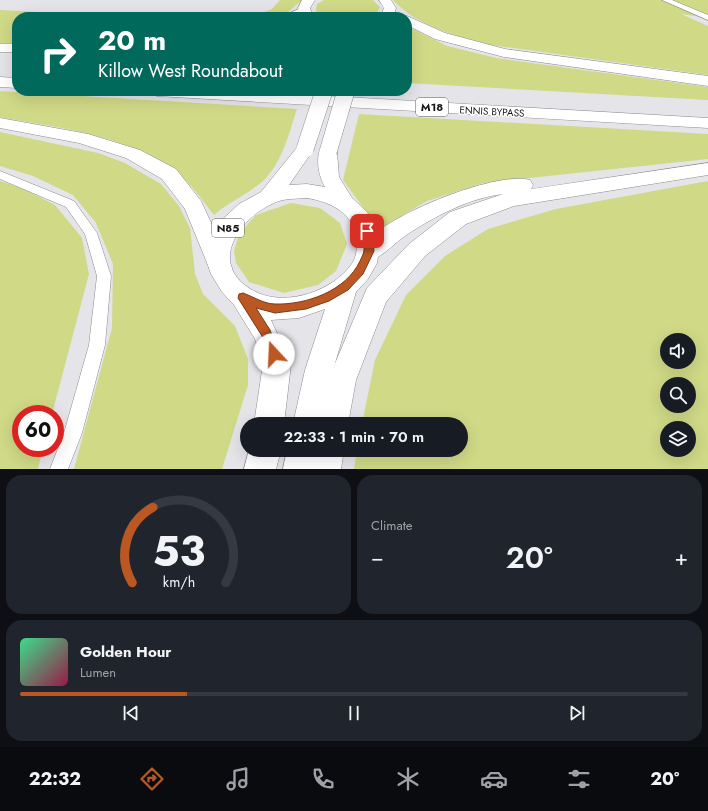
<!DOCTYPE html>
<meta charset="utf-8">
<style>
body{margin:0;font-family:Jost,sans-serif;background:#20242c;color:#f1f3f6;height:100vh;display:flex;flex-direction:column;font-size:15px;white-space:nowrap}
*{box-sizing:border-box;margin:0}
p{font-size:13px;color:#9ea1a6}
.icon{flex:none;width:22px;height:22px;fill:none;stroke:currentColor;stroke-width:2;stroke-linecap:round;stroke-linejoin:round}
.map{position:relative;height:469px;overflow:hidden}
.drawer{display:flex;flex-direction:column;gap:6px;padding:6px;background:#0d0f14;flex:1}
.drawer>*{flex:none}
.hud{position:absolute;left:12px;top:12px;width:400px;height:84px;border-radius:16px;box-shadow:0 4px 16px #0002;background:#00695c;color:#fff;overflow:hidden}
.tools{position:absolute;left:660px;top:333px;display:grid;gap:8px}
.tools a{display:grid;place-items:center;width:36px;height:36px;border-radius:50%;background:#171b24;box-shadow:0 4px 16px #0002;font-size:20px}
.speed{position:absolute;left:12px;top:405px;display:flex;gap:8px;font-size:20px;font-weight:700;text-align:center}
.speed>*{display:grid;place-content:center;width:52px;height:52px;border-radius:50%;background:#171b24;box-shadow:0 4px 16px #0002;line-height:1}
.speed .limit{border:6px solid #d22;background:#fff;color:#111}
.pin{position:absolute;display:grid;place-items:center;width:34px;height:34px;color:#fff;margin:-17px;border-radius:8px;box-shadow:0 2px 6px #0006}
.me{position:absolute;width:44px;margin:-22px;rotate:340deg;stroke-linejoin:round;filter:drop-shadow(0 0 3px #0008)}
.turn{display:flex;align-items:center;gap:14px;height:84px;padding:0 20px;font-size:18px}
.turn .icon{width:52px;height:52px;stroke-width:2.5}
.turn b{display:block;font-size:28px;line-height:34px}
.big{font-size:30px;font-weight:600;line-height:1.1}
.drawer .tile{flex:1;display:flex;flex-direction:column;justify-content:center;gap:6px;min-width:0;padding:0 14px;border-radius:16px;background:#20242c}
.drawer .dial{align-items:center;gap:0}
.dial svg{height:104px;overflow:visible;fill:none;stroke:#363941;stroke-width:7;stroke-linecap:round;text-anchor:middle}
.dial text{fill:#f1f3f6;stroke:none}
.song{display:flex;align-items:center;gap:12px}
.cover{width:48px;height:48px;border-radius:6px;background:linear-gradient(135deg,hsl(150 70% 55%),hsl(340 70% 35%))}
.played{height:4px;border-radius:2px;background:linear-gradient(90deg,#bb5723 25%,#363941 25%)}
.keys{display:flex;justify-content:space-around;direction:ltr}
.heat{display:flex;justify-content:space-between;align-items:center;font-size:22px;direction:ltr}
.drawer .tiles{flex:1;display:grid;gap:6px;grid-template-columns:1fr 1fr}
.tile:last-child{grid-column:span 2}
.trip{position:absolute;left:240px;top:417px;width:228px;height:40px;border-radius:20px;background:#171b24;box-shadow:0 4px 16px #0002;font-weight:600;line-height:40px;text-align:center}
.dock{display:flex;height:64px;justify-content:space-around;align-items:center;background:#090b0e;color:#9ea1a6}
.dock .icon{width:28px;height:28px}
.dock .on{color:#bb5723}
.dock b{font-size:18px;color:#f1f3f6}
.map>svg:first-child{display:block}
.green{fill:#cfd986;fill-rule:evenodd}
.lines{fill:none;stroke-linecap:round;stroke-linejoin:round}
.lane-casing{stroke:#8b8b8f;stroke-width:1}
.primary-casing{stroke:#8b8b8f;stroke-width:1}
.highway-casing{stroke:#8b8b8f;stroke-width:1}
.lane{fill:#fff;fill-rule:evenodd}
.primary{fill:#fff;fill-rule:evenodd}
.highway{fill:#fff;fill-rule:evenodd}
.primary-bridge-casing{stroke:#8b8b8f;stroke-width:18;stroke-linecap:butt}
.primary-bridge{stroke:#fff;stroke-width:17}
.route{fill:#bb5723;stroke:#7a3917}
.labels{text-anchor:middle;stroke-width:3;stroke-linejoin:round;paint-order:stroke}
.far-street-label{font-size:10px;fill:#181819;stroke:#fff}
.shield{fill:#fff;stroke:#5d5d5e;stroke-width:1}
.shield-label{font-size:11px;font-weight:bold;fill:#181819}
</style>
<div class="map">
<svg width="708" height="469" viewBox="0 0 708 469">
<rect width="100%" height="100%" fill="#e4e4e9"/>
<path class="green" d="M280 0H302L282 17H205L262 13 272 9Z
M324 0H373L380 7 375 16 372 17H323L317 13 316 9 317 4Z
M393 0H708V18L681 14 708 26V75L491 45C455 36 419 27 393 0Z
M0 10 135 17H17V43H0Z
M407 26 447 46 496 58 708 87V100L407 83Z
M0 91 297 109C288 136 281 168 258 185 244 196 228 203 214 215 205 204 196 190 185 180 135 135 63 129 0 117Z
M359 114 708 134V159L483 183 427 201 384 226 376 225 343 180Z
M0 132 98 153 125 163 161 184 179 206 190 228 195 274 203 294 235 326 248 359V385L222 469H74L112 328 113 264 96 223 73 195 33 176 0 166Z
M0 181 22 188 55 205 82 238 89 274 52 414H21V448H43L38 469H0Z
M708 181V469H354L357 450H461V424H362L375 360 406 295 445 256 488 229 556 209ZM667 340H689V362H667ZM667 384H689V406H667ZM667 428H689V450H667Z
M291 203 320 208 340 223 347 244 336 271 318 285 284 293 249 282 236 263 234 251 239 234 256 215Z"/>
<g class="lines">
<g class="lane-casing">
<path id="lane" d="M662 0H672L708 15V20Z
M0 171 74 201 97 233 111 276 105 345 82 433 68 469H50L64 433 89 345 97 276 85 234 66 207 0 179Z"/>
</g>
<g class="primary-casing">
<path id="primary" d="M302 0H315L310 8 313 17H301L298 8Z
M379 0H391L396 8 393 17H380L384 8Z
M305 143 311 145 314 149 289 185 307 184 325 187C319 177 315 159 321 148L328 146 335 148 337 152 339 177 352 198 367 212 375 226 380 244 377 263 368 279 356 292 333 370 323 424H293L305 370 325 309 299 318 271 320 291 364 284 424H254L263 364 255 339 234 305 222 292 211 274 207 262 208 250 211 238 221 221 239 204 261 192 299 145ZM307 198C332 202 355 214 357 242 357 250 356 259 351 265 332 291 288 306 258 293 206 269 235 220 274 203 284 198 296 199 307 198Z
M249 450H281L276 469H244Z
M287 450H319L315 469H283Z"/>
</g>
<g class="highway-casing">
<path id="highway" d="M303 7 309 11C303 19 295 17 286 17L288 14Z
M407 16 445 33 505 49 708 76V86L504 57 435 39 407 25V17H404Z
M0 44H17V52H0Z
M0 77 17 78V88L0 87Z
M149 91H240L708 118V128L157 96 151 94Z
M0 118 88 134 140 150 176 169 201 201 232 268 228 275 220 278 212 275 185 209 162 179 126 158 79 143 0 128Z
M708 163V175L514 206 466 224 425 256 386 302 356 380 348 424H318L328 380 367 288 409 244 450 212 503 194C469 198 433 217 405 236 395 243 386 253 376 258 370 260 367 259 361 257L358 251C374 219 496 170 530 180L533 185 531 189Z
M312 450H344L341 469H309Z"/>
</g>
<use href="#lane" class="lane"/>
<use href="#primary" class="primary"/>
<use href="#highway" class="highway"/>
<g class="primary-bridge-casing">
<path id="primary-bridge" d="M305 149 324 91
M328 152 346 91"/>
</g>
<use href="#primary-bridge" class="primary-bridge"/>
</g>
<path class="route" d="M367 228 372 231 374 251 363 274 348 290 329 301 306 309 275 313 256 308 270 330 279 354 277 358 274 359 270 358 262 336 238 298 239 294 243 293C254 297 264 304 275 304 306 305 346 291 360 261 361 258 364 254 364 250 365 244 363 237 363 231Z"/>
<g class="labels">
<g class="far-street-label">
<text transform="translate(492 111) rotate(3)" y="4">ENNIS BYPASS</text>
</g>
<g class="shield">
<rect x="416" y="98" width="32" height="18" rx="3"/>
<rect x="212" y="219" width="32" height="18" rx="3"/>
</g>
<g class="shield-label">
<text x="432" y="111">M18</text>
<text x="228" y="232">N85</text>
</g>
</g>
</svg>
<div class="tools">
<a><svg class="icon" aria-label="sound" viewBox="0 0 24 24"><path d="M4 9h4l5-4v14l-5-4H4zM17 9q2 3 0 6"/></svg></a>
<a><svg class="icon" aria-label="search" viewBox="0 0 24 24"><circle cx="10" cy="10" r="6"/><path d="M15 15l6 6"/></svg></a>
<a><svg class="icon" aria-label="layers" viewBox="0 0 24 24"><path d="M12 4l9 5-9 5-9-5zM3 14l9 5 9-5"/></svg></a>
</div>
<div class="speed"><div class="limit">60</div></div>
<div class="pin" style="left:367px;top:231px;background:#d93025"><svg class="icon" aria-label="arrive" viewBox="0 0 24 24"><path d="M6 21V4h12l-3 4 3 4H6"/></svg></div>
<svg class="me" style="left:274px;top:354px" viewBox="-20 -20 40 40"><circle r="19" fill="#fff"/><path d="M0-13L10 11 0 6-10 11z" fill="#bb5723"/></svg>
<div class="trip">22:33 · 1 min · 70 m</div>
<div class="hud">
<div class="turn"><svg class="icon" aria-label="right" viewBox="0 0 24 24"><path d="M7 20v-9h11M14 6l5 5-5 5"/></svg><div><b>20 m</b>Killow West Roundabout</div></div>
</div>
</div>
<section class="drawer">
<div class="tiles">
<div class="tile dial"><svg viewBox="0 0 100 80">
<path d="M14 69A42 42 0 1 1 86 69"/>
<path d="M14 69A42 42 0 0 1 30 11" stroke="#bb5723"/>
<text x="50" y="56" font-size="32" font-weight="700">53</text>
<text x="50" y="72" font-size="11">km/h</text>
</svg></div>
<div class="tile"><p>Climate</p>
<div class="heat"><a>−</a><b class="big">20°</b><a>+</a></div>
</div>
<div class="tile">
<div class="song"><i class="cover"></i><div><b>Golden Hour</b><p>Lumen</p></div></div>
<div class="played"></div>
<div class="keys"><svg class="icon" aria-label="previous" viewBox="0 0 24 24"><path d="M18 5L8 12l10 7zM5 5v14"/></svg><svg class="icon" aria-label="pause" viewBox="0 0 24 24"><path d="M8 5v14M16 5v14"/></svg><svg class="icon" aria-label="next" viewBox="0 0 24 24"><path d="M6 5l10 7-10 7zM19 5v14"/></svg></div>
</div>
</div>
</section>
<nav class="dock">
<b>22:32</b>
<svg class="icon on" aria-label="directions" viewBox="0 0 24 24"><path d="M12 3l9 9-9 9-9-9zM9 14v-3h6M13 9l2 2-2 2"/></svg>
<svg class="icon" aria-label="music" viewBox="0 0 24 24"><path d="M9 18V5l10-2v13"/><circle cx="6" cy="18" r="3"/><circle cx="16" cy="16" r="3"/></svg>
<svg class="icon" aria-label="phone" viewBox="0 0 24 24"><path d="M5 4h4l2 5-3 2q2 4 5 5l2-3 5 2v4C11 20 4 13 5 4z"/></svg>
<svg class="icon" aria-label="climate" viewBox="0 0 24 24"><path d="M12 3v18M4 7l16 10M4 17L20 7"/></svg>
<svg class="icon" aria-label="car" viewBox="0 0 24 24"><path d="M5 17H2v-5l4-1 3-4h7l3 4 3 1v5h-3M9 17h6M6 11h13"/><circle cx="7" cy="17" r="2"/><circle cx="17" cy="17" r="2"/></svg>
<svg class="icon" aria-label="filters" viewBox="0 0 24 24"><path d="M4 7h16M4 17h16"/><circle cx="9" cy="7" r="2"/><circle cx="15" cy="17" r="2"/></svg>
<b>20°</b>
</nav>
